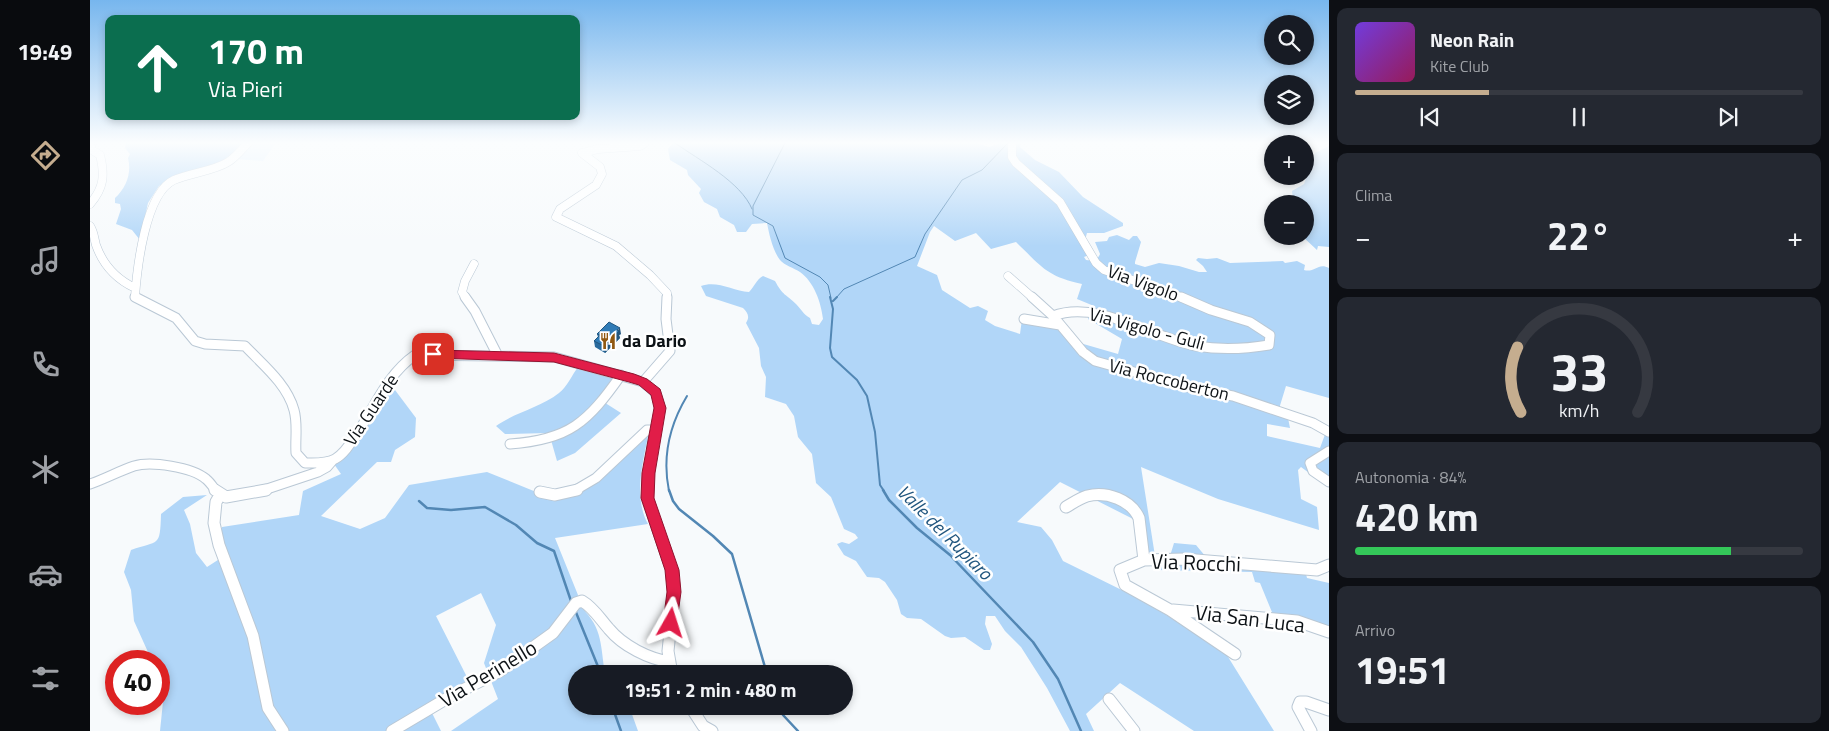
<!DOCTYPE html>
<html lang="it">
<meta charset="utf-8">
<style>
body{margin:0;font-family:"Titillium Web",sans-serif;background:#242831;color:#f1f3f6;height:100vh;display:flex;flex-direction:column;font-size:19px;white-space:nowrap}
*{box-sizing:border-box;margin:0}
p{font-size:16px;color:#9ea1a6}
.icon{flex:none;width:28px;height:28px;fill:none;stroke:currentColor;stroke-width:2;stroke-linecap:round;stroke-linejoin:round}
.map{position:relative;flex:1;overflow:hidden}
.panel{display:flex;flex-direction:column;gap:8px;padding:8px;background:#0d0f14;width:500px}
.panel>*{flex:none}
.banner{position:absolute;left:15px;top:15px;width:475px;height:105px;border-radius:10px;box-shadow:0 2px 8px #0003;background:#0b6e4f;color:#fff;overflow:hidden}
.tools{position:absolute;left:1174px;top:15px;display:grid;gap:10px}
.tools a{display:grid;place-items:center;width:50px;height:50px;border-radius:50%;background:#171b24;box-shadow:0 2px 8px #0003;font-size:25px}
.speed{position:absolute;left:15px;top:650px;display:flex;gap:10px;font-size:25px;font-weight:700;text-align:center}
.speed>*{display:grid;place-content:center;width:65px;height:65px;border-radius:50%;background:#171b24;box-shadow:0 2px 8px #0003;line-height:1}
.speed .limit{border:8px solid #d22;background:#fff;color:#111}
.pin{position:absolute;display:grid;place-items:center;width:42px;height:42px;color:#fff;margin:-21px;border-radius:10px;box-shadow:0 2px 8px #0006}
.me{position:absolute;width:55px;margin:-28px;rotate:6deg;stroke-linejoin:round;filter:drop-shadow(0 0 4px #0008)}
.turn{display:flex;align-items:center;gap:18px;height:105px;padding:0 20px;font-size:22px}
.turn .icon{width:65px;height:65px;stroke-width:2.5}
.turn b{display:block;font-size:35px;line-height:42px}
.big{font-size:38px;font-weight:700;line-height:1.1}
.panel .tile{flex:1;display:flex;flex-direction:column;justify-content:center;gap:8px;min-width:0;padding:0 18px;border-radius:10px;background:#242831}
.panel .dial{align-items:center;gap:0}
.dial svg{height:130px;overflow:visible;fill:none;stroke:#363941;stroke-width:7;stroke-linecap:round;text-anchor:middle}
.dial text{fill:#f1f3f6;stroke:none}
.song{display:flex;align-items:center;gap:15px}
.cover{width:60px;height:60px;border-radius:8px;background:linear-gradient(135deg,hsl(260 70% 55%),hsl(330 70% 35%))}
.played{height:5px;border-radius:2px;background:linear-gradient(90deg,#c5ad8f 30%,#363941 30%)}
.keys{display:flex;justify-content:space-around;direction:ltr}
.heat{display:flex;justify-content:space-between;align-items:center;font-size:28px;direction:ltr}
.charge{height:8px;border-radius:4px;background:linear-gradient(90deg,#34c759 84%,#363941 0)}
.trip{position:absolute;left:478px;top:665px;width:285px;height:50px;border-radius:25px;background:#171b24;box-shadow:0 2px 8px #0003;font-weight:700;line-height:50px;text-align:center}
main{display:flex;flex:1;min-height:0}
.menu{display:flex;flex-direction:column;width:90px;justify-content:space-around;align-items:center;background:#090b0e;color:#9ea1a6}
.menu .icon{width:35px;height:35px}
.menu .selected{color:#c5ad8f}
.menu b{font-size:22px;color:#f1f3f6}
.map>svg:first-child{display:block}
.built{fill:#dfeffe}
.green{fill:#b1d6f8;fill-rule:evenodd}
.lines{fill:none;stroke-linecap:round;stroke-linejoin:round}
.stream-far2{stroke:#5287b4;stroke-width:1}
.stream-far1{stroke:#5287b4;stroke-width:2}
.stream{stroke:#5287b4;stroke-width:2.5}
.minor-far2-casing{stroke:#bac8d5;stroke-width:9}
.minor-far1-casing{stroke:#bac8d5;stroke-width:11}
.minor-casing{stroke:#bac8d5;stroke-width:13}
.minor-far2{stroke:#fff;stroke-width:8}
.minor-far1{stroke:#fff;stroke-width:9}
.minor{stroke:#fff;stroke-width:11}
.wall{fill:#296a9d}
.shaded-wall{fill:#22567f}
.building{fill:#307bb6;stroke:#22567f}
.route{fill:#e11d48;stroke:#92132f}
.labels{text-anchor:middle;stroke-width:5;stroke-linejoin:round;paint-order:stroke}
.street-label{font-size:18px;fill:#0d1216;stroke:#fff}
.poi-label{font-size:18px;font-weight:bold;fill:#0d1216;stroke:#fff;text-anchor:start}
.water-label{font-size:19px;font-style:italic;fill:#21567f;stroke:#fff}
.near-street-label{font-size:21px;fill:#0d1216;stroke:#fff}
</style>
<main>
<nav class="menu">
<b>19:49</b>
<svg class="icon selected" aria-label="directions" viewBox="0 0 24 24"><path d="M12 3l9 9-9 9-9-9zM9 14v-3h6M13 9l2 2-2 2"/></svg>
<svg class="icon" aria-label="music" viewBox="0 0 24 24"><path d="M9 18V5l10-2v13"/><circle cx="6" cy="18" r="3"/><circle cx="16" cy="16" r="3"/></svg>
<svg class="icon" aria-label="phone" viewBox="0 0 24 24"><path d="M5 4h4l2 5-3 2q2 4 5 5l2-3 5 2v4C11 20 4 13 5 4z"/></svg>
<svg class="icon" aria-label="climate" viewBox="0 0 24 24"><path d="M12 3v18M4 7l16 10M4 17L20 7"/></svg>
<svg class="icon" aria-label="car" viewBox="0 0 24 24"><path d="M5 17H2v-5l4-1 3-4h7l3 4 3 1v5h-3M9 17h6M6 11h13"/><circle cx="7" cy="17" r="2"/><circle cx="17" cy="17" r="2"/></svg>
<svg class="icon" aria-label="filters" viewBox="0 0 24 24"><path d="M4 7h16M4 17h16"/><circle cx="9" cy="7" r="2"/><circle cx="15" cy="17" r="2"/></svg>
</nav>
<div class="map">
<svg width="1239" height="731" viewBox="0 0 1239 731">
<rect width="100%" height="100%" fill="#f7fafc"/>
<path class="built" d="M161 143H186L173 161 146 159Z"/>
<path class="green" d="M36 143H154L136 161 79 181 69 186 58 203 50 240 42 230 26 224 31 209 30 204 25 203V198C36 188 42 173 38 158L40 154 35 148Z
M583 143H887L899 147 910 143H931L930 147 945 160 969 172 993 197 1033 223V226L1014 233H997L995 240 999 255 994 257 996 260C1002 261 1008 260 1010 254L1005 242 1017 241 1019 237 1027 235 1039 240 1043 236H1047L1051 242 1045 262V264L1055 267 1069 263 1089 266 1109 272H1117L1113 266 1106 260 1108 258 1117 259 1127 258 1140 263 1193 261 1195 263 1207 261 1215 265 1214 270C1225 273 1228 262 1239 268V398L1196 386 1188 412 1198 418 1200 428 1177 424V436L1230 448 1237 429H1239V481L1234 484 1211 467 1208 470 1211 499 1227 507 1229 530 1128 499 1051 467 1065 556H1080L1084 543 1106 545 1116 557 1216 574 1217 578 1239 583V632L1184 617 1170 583 1165 582 1162 572 1067 570 1056 555 1051 523 970 482 927 522 951 527 962 540 973 561 1054 601 1135 652 1184 731H1104L1030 683 996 714 1004 731H980L957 688 931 647 915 631 905 616H896L895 624 902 644 900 650H894L875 637 861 638 855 636 831 619 817 618 811 614 807 600 795 582 789 578 777 577 766 561 754 555 747 544 752 542 759 544 768 538 765 534 754 529 741 497 726 483 722 454 708 437 704 416 696 404 675 397 676 377 671 366 669 348 656 323C660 317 658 313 653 308L616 296 611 286C627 280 643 291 659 292 665 286 666 280 673 276L685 281C693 296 696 294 706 304 712 310 713 314 720 318L722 324 729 325 733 319C731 302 724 282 710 272 704 268 694 265 690 260 683 251 679 234 677 223L662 224 656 232H647L644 225 630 217 627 209 614 202 609 193 611 189 598 175 597 170 580 160 578 149ZM844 226 865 241 886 233 901 249 926 242C952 267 956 276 992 284L987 299 1004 306 998 319 1032 339 1028 354 983 341 966 325 932 319 930 334 905 326 895 320 898 311 888 306 880 308 852 290 847 275 827 266 840 232Z
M1239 146V247L1228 246 1227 250 1212 236H1215V204H1198L1203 200 1202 191 1214 184 1225 153Z
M488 367 523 377 509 399 531 413 485 453 467 461 459 433 415 434 406 426C425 412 450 408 469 393 477 387 482 375 488 367Z
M302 386 326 418 325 437 305 450 301 462H287L231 516 270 529 295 518 319 485 397 472 456 496 490 490 559 432C553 461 543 497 558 524L465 538 488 595 486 603C513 625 510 642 515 674H486V706H539L548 731H361L408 699 394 663 406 625 391 593 346 616 378 679 341 711 351 731H70L74 692 69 676V661H62L44 621 41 590 34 572 41 550C69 540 70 548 71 514L93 497 117 495 94 510 100 524 106 553 117 567 131 558 132 527 209 515 213 491 251 474 244 464 274 431Z"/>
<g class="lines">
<path class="stream-far2" d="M585 143C609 160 651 182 662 209
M695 143 663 206V215L683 226 695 258 730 277 738 285 741 298
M746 298 754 289 825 257 835 234 872 180 892 170 918 143"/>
<path class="stream-far1" d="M740 297 743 309 740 348 742 357 767 380 777 396 785 432 790 485 794 491
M743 301 747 297
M579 491C572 457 579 426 597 396"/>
<path class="stream" d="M579 490 583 501 589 509 623 536 642 554 677 674
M793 490 799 500 827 528 860 555 943 642 968 679 991 731
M329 501 337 508 361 510 395 507 426 525 447 543 464 551 481 601
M485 610 511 674
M522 706 531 731
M688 706 693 715 708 731"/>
<g class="minor-far2-casing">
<path id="minor-far2" d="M0 143 2 150 10 155C15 175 14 188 0 204
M555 143 550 146 508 149 492 153 510 167 512 174 506 185 470 209 466 217 526 246 560 275 577 293V298
M922 143V157L926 163 970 202 1006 263 1014 270 1093 298
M0 226C4 232 4 238 6 245 13 265 26 279 45 288
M918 276 943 298
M47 298 45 297C47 269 55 193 84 180 100 173 124 171 138 162 146 157 152 149 158 143
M376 298 372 292 375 281 384 264"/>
</g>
<g class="minor-far1-casing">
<path id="minor-far1" d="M45 297 86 318 105 341 115 344 155 346C173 365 197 384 204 410 208 424 205 439 206 453L215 463C225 463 236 464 245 459 256 453 263 439 270 429 286 403 299 373 325 355L464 357 553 382 566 393 570 408 562 445 558 491
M375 297 385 311 408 356
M942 297 963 316 993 352 1005 361 1105 389 1143 396 1223 423 1239 432
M963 316C1008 299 1062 338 1106 346 1130 350 1155 349 1179 345L1180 335 1160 322 1121 310 1091 297
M934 319 970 325
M553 382 580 351 576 319 577 297
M420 444C479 440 498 422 531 375
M1239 451 1220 463 1223 471 1239 482
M0 484C15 479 29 471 44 466 61 461 102 467 116 479 120 482 123 487 126 491
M171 491 228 472 237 467 243 460
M484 491 506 478 557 430H566"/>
</g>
<g class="minor-casing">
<path id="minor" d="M125 490 136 497 176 490
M558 490 557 498 582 570 584 592 578 651 582 674
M450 492 465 495 487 490
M130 495 126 502 124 523 129 545 163 636 178 708 193 731
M976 507C983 503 990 498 997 496 1017 491 1041 500 1049 518L1054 560
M1083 610 1207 621 1239 632
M1145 654 1080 610 1035 585 1030 570 1054 560 1094 559 1227 570 1239 565
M1019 699 1044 731
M600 706 613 726 622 731
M302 731 361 696 410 671 463 633 486 603 492 601C504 608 510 619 519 629 533 646 559 659 580 662
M1221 731 1208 707 1210 702H1216L1239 710"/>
</g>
<use href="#minor-far2" class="minor-far2"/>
<use href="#minor-far1" class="minor-far1"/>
<use href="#minor" class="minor"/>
</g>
<path class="wall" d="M507 334H531L529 335 530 338 515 353 505 347 504 341 508 337Z"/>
<path class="shaded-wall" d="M530 328 531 334 529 335 530 338 515 353 514 346Z"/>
<path class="building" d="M519 322 530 328 527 330 529 331 514 346 504 341 510 335 507 334Z"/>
<linearGradient id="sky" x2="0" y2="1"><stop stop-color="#77b6ee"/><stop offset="0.58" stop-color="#fbfdfe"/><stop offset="1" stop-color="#fbfdfe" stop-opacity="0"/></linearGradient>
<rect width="1239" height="246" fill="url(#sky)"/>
<path class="route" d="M343 350 464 353 544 374 557 379 570 389 576 408 565 473 564 498 589 570 591 592 586 628 581 630 575 628 573 623 577 592 575 570 551 498 552 473 564 408 561 395 549 385 539 382 464 362 343 358 337 354Z"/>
<defs>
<g id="restaurant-bare" transform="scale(1.35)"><path d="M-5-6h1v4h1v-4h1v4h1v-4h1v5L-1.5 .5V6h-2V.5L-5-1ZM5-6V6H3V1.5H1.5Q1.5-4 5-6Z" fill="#905811" stroke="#fff" stroke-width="2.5" paint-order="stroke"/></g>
</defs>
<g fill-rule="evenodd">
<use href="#restaurant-bare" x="518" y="341"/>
</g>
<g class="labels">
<g class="street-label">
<text transform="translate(1053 283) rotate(20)" y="6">Via Vigolo</text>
<text transform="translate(1057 329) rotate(15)" y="6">Via Vigolo - Guli</text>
<text transform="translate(1079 380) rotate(14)" y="6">Via Roccoberton</text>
<text transform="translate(281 410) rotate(-56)" y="6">Via Guarde</text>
</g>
<g class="poi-label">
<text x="532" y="347">da Dario</text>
</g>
<g class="water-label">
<text transform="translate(855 532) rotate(45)" y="7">Valle del Rupiaro</text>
</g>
<g class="near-street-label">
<text transform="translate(1106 563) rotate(2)" y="7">Via Rocchi</text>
<text transform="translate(1160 619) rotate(7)" y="7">Via San Luca</text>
<text transform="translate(398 674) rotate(-31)" y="7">Via Perinello</text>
</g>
</g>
</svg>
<div class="tools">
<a><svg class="icon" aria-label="search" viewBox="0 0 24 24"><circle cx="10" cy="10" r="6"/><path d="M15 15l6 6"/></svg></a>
<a><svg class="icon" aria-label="layers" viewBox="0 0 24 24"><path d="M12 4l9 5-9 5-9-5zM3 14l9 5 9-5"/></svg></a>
<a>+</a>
<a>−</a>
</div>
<div class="speed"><div class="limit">40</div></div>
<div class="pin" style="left:343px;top:354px;background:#d93025"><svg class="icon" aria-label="arrive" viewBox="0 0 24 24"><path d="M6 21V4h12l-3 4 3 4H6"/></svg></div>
<svg class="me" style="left:581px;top:623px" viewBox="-20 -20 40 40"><path d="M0-17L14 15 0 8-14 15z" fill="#e11d48" stroke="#fff" stroke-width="4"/></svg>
<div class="trip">19:51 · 2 min · 480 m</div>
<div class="banner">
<div class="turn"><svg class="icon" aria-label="ahead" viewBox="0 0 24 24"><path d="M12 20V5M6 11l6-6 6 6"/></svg><div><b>170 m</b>Via Pieri</div></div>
</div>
</div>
<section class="panel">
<div class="tile">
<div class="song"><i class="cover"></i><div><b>Neon Rain</b><p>Kite Club</p></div></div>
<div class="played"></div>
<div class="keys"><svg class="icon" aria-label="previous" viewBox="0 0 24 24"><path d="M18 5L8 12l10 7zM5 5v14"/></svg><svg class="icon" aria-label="pause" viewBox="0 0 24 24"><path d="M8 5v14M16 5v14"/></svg><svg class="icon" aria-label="next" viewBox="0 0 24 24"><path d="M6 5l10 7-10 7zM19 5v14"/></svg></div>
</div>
<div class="tile"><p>Clima</p>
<div class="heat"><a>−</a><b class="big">22°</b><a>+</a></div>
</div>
<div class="tile dial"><svg viewBox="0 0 100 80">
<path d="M14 69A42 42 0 1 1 86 69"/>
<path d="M14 69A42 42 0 0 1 12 29" stroke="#c5ad8f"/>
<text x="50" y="56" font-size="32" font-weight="700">33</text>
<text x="50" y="72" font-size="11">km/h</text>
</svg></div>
<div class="tile"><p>Autonomia · 84%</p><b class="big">420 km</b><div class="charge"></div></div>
<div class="tile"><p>Arrivo</p><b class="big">19:51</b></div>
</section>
</main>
